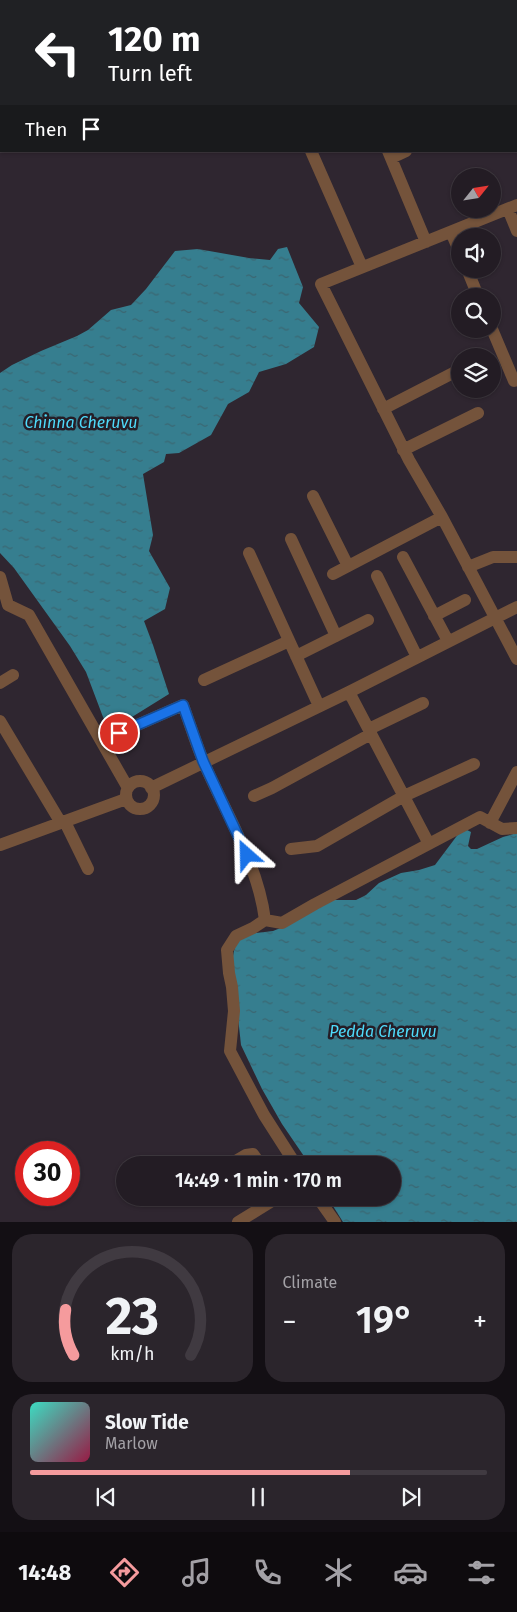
<!DOCTYPE html>
<meta charset="utf-8">
<style>
body{margin:0;font-family:"Fira Sans",sans-serif;background:#2b252c;color:#f1f3f6;height:100vh;display:flex;flex-direction:column;font-size:19px;white-space:nowrap}
*{box-sizing:border-box;margin:0}
p{font-size:16px;color:#a3a1a6}
.icon{flex:none;width:28px;height:28px;fill:none;stroke:currentColor;stroke-width:2;stroke-linecap:round;stroke-linejoin:round}
.map{position:relative;height:1222px;overflow:hidden}
.panel{display:flex;flex-direction:column;gap:12px;padding:12px;background:#130f14;flex:1}
.panel>*{flex:none}
.top-card{position:absolute;left:0px;top:0px;width:518px;height:152px;box-shadow:0 1px 4px #0004,0 0 0 1px #403a41;background:#202124;color:#fff;overflow:hidden}
.needle{width:32px;rotate:60deg}
.fabs{position:absolute;left:451px;top:168px;display:grid;gap:10px}
.fabs a{display:grid;place-items:center;width:50px;height:50px;border-radius:50%;background:#231c24;box-shadow:0 1px 4px #0004,0 0 0 1px #403a41;font-size:25px}
.speed{position:absolute;left:15px;top:1141px;display:flex;gap:10px;font-size:25px;font-weight:700;text-align:center}
.speed>*{display:grid;place-content:center;width:65px;height:65px;border-radius:50%;background:#231c24;box-shadow:0 1px 4px #0004,0 0 0 1px #403a41;line-height:1}
.speed .limit{border:8px solid #d22;background:#fff;color:#111}
.pin{position:absolute;display:grid;place-items:center;width:42px;height:42px;color:#fff;margin:-21px;border:2px solid #fff;border-radius:50%;box-shadow:0 1px 5px #0007}
.me{position:absolute;width:55px;margin:-28px;rotate:335deg;stroke-linejoin:round;filter:drop-shadow(0 0 4px #0008)}
.turn{display:flex;align-items:center;gap:18px;height:105px;padding:0 25px;font-size:22px}
.turn .icon{width:65px;height:65px;stroke-width:2.5}
.turn b{display:block;font-size:35px;line-height:42px}
.then{display:flex;align-items:center;height:48px;padding:0 25px;background:#0003;gap:10px;font-size:19px}
.big{font-size:38px;font-weight:600;line-height:1.1}
.panel .card{flex:1;display:flex;flex-direction:column;justify-content:center;gap:8px;min-width:0;padding:0 18px;border-radius:20px;background:#2b252c}
.panel .dial{align-items:center;gap:0}
.dial svg{height:130px;overflow:visible;fill:none;stroke:#403a41;stroke-width:7;stroke-linecap:round;text-anchor:middle}
.dial text{fill:#f1f3f6;stroke:none}
.song{display:flex;align-items:center;gap:15px}
.cover{width:60px;height:60px;border-radius:8px;background:linear-gradient(135deg,hsl(170 70% 55%),hsl(340 70% 35%))}
.played{height:5px;border-radius:2px;background:linear-gradient(90deg,#f59b9d 70%,#403a41 70%)}
.keys{display:flex;justify-content:space-around;direction:ltr}
.heat{display:flex;justify-content:space-between;align-items:center;font-size:28px;direction:ltr}
.panel .tiles{flex:1;display:grid;gap:12px;grid-template-columns:1fr 1fr}
.card:last-child{grid-column:span 2}
.trip{position:absolute;left:116px;top:1156px;width:285px;height:50px;border-radius:25px;background:#231c24;box-shadow:0 1px 4px #0004,0 0 0 1px #403a41;font-weight:600;line-height:50px;text-align:center}
.dock{display:flex;height:80px;justify-content:space-around;align-items:center;background:#0e0b0e;color:#a3a1a6}
.dock .icon{width:35px;height:35px}
.dock .on{color:#f59b9d}
.dock b{font-size:22px;color:#f1f3f6}
.map>svg:first-child{display:block}
.water{fill:url(#water-ripples)}
.lines{fill:none;stroke-linecap:round;stroke-linejoin:round}
.minor{stroke:#74533b;stroke-width:12}
.route-casing{stroke:#114b97;stroke-width:12}
.route{stroke:#1a73e8;stroke-width:9}
.labels{text-anchor:middle;stroke-width:5;stroke-linejoin:round;paint-order:stroke}
.water-label{font-size:16px;font-style:italic;fill:#4fdbfb;stroke:#251d26}
</style>
<div class="map">
<svg width="517" height="1222" viewBox="0 0 517 1222">
<defs>
<pattern id="water-ripples" width="26" height="14" patternUnits="userSpaceOnUse" patternTransform="scale(1.25)"><rect width="26" height="14" fill="#367e8f"/><path d="M2 4q2-2 4 0t4 0M15 11q2-2 4 0t4 0" fill="none" stroke="#3b6671"/></pattern>
</defs>
<rect width="100%" height="100%" fill="#2f2630"/>
<path class="water" d="M287 247 303 287 299 303 319 327 314 347 286 364 259 372 249 392 228 404 211 435 179 453 166 454 164 462 143 474 153 535 149 551 170 588 165 609 144 621 153 645 169 694 111 730 103 717 86 672 70 646 14 568 0 553V373L12 365 41 351 77 336 88 330 111 310 131 305 146 289 175 251 198 249 249 258 270 260 278 249Z
M467 830 471 832 468 846 471 849H477L503 837 517 833V1222H343L328 1198H392V1165H310L282 1124 262 1089 241 1045 232 961 235 946 240 938 248 934 273 931 288 925 331 900H356L366 895 379 883 401 873 419 870 435 865 459 833Z"/>
<g class="lines">
<path class="minor" d="M325 0 326 1
M426 0V1
M39 1 42 0
M89 1 92 0
M286 1 289 0
M0 28 1 29
M0 48 1 47
M516 105H517
M311 151 362 267
M388 151 426 242
M391 158 406 151
M517 205 321 284 409 460 442 517 517 659
M508 209 517 231
M451 232 460 253
M467 269 478 296
M492 329 514 381 517 379
M383 409 455 372
M403 450 478 413
M313 496 348 566
M291 539 336 636
M249 553 319 706
M403 557 448 641
M468 567 493 557H517
M333 574 442 517
M377 576 417 657
M0 577 8 605 29 615 128 788
M434 616 465 600
M296 656 368 620
M204 680 289 641
M0 683 13 675
M349 692 429 844
M0 721 61 823
M369 729 423 703
M119 733 183 705C190 724 196 744 204 763 226 814 258 864 265 920L282 923 315 904 480 817 502 829 517 828
M126 795a14 14 0 1 1 28 0a14 14 0 1 1-28 0Z
M151 788 349 692 517 607
M254 796 272 788 371 734
M65 822 88 869
M490 823 517 772
M0 845 126 799
M291 849 317 846 404 796 474 764
M265 920 253 928 236 936 227 950 229 973 232 987 234 1011 230 1051 264 1115 296 1165
M229 1165 246 1155 253 1154 261 1165
M318 1198 335 1222
M238 1222 277 1198"/>
</g>
<g class="lines">
<g class="route-casing">
<path id="route" d="M119 733 183 705 203 761 247 855"/>
</g>
<use href="#route" class="route"/>
</g>
<g class="labels">
<g class="water-label">
<text x="81" y="428">Chinna Cheruvu</text>
<text x="383" y="1037">Pedda Cheruvu</text>
</g>
</g>
</svg>
<div class="fabs">
<a><svg class="needle" viewBox="-14 -14 28 28"><path d="M0-13l5 13h-10z" fill="#e53935"/><path d="M0 13l5-13h-10z" fill="#a3a1a6"/></svg></a>
<a><svg class="icon" aria-label="sound" viewBox="0 0 24 24"><path d="M4 9h4l5-4v14l-5-4H4zM17 9q2 3 0 6"/></svg></a>
<a><svg class="icon" aria-label="search" viewBox="0 0 24 24"><circle cx="10" cy="10" r="6"/><path d="M15 15l6 6"/></svg></a>
<a><svg class="icon" aria-label="layers" viewBox="0 0 24 24"><path d="M12 4l9 5-9 5-9-5zM3 14l9 5 9-5"/></svg></a>
</div>
<div class="speed"><div class="limit">30</div></div>
<div class="pin" style="left:119px;top:733px;background:#d93025"><svg class="icon" aria-label="arrive" viewBox="0 0 24 24"><path d="M6 21V4h12l-3 4 3 4H6"/></svg></div>
<svg class="me" style="left:247px;top:855px" viewBox="-20 -20 40 40"><path d="M0-17L14 15 0 8-14 15z" fill="#1a73e8" stroke="#fff" stroke-width="4"/></svg>
<div class="trip">14:49 · 1 min · 170 m</div>
<div class="top-card">
<div class="turn"><svg class="icon" aria-label="left" viewBox="0 0 24 24"><path d="M17 20v-9H6M10 6l-5 5 5 5"/></svg><div><b>120 m</b>Turn left</div></div>
<div class="then">Then<svg class="icon" aria-label="arrive" viewBox="0 0 24 24"><path d="M6 21V4h12l-3 4 3 4H6"/></svg></div>
</div>
</div>
<section class="panel">
<div class="tiles">
<div class="card dial"><svg viewBox="0 0 100 80">
<path d="M14 69A42 42 0 1 1 86 69"/>
<path d="M14 69A42 42 0 0 1 9 41" stroke="#f59b9d"/>
<text x="50" y="56" font-size="32" font-weight="700">23</text>
<text x="50" y="72" font-size="11">km/h</text>
</svg></div>
<div class="card"><p>Climate</p>
<div class="heat"><a>−</a><b class="big">19°</b><a>+</a></div>
</div>
<div class="card">
<div class="song"><i class="cover"></i><div><b>Slow Tide</b><p>Marlow</p></div></div>
<div class="played"></div>
<div class="keys"><svg class="icon" aria-label="previous" viewBox="0 0 24 24"><path d="M18 5L8 12l10 7zM5 5v14"/></svg><svg class="icon" aria-label="pause" viewBox="0 0 24 24"><path d="M8 5v14M16 5v14"/></svg><svg class="icon" aria-label="next" viewBox="0 0 24 24"><path d="M6 5l10 7-10 7zM19 5v14"/></svg></div>
</div>
</div>
</section>
<nav class="dock">
<b>14:48</b>
<svg class="icon on" aria-label="directions" viewBox="0 0 24 24"><path d="M12 3l9 9-9 9-9-9zM9 14v-3h6M13 9l2 2-2 2"/></svg>
<svg class="icon" aria-label="music" viewBox="0 0 24 24"><path d="M9 18V5l10-2v13"/><circle cx="6" cy="18" r="3"/><circle cx="16" cy="16" r="3"/></svg>
<svg class="icon" aria-label="phone" viewBox="0 0 24 24"><path d="M5 4h4l2 5-3 2q2 4 5 5l2-3 5 2v4C11 20 4 13 5 4z"/></svg>
<svg class="icon" aria-label="climate" viewBox="0 0 24 24"><path d="M12 3v18M4 7l16 10M4 17L20 7"/></svg>
<svg class="icon" aria-label="car" viewBox="0 0 24 24"><path d="M5 17H2v-5l4-1 3-4h7l3 4 3 1v5h-3M9 17h6M6 11h13"/><circle cx="7" cy="17" r="2"/><circle cx="17" cy="17" r="2"/></svg>
<svg class="icon" aria-label="filters" viewBox="0 0 24 24"><path d="M4 7h16M4 17h16"/><circle cx="9" cy="7" r="2"/><circle cx="15" cy="17" r="2"/></svg>
</nav>
